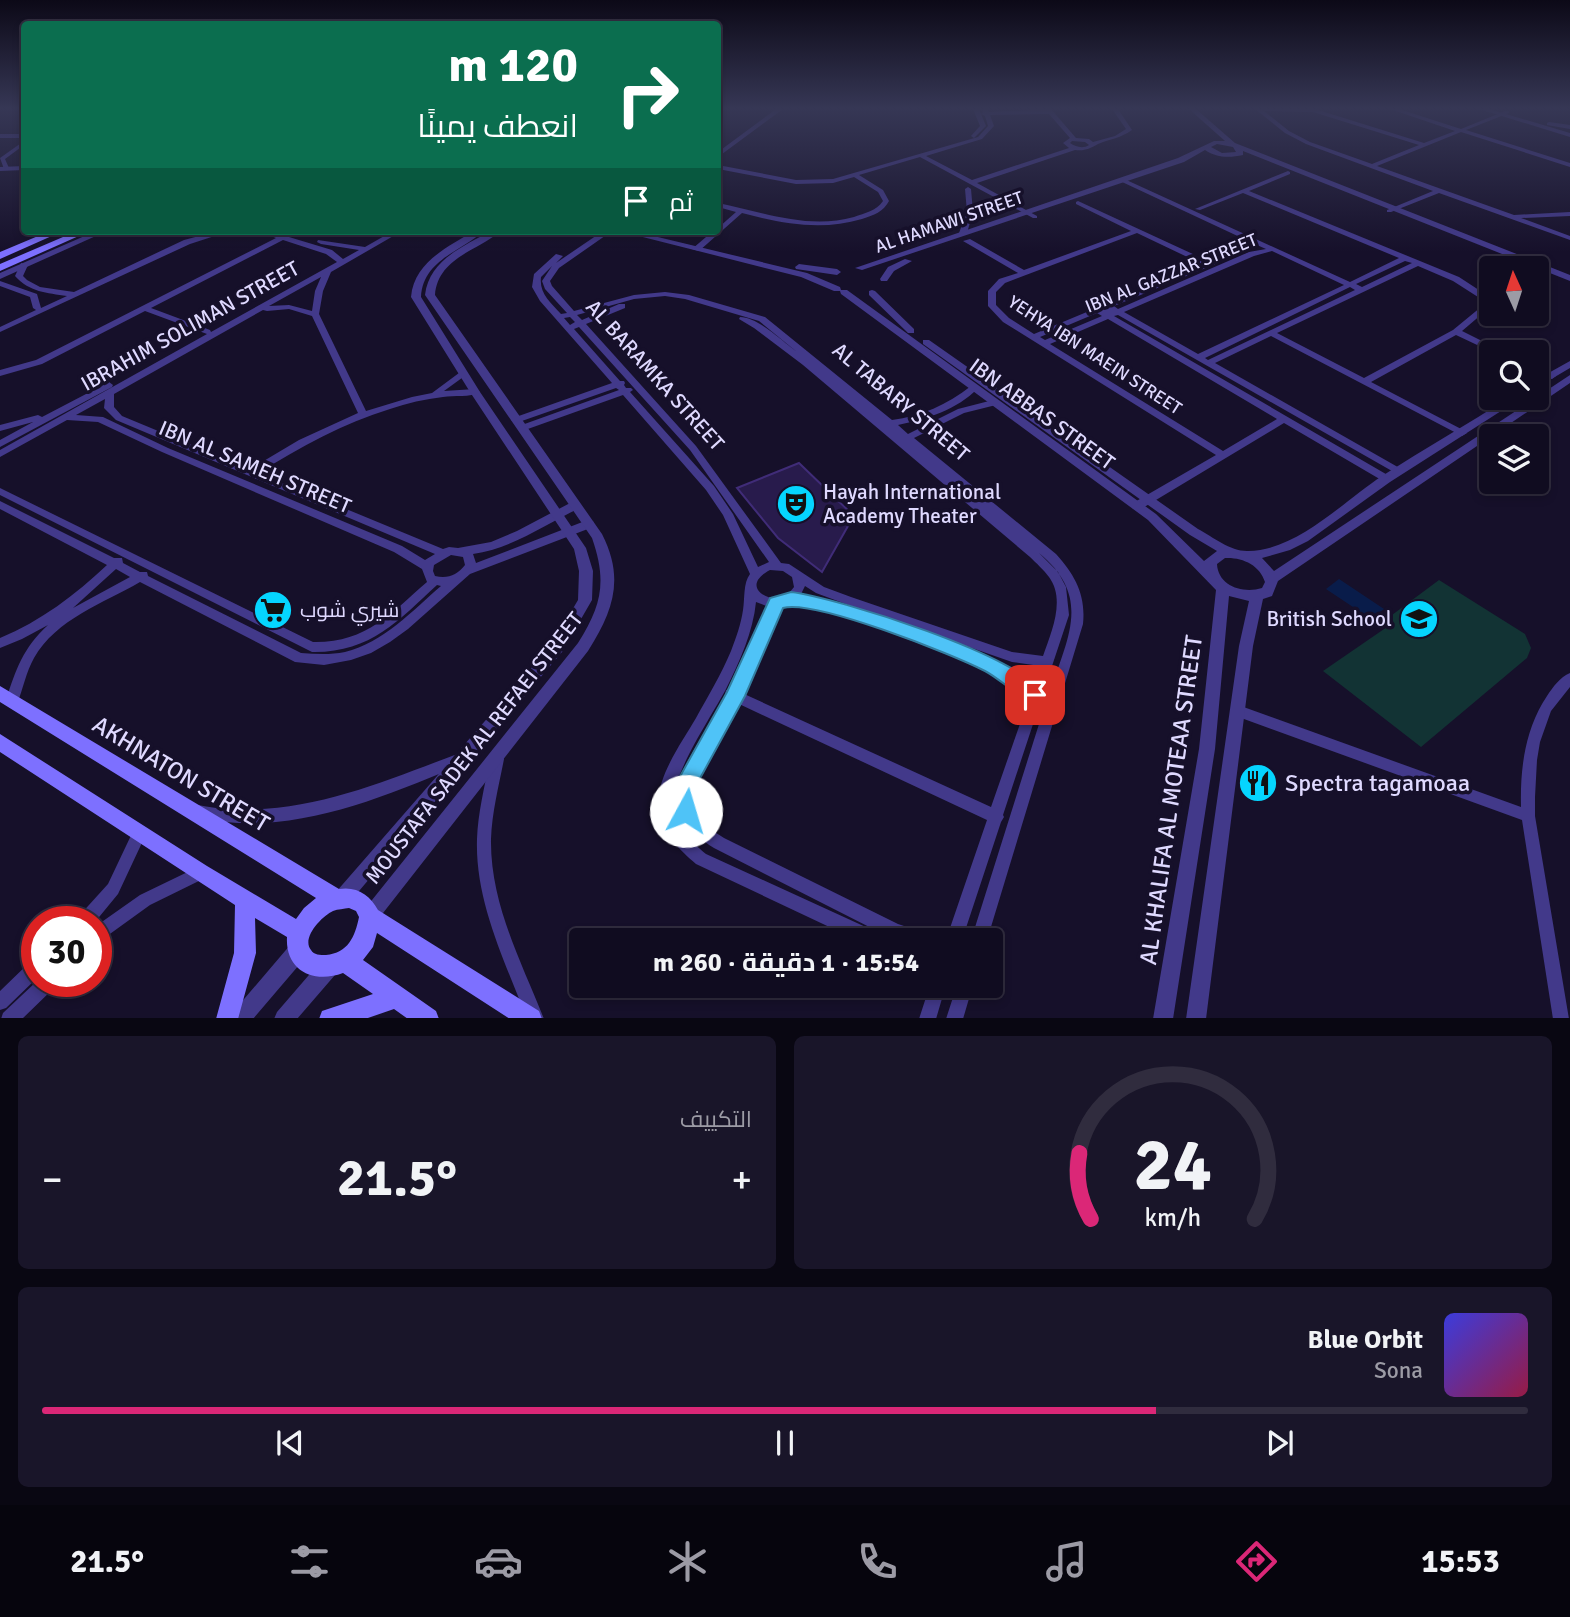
<!DOCTYPE html>
<html lang="ar">
<meta charset="utf-8">
<style>
body{margin:0;font-family:Signika,Cairo,sans-serif;background:#191529;color:#f1f3f6;direction:rtl;height:100vh;display:flex;flex-direction:column;font-size:26px;white-space:nowrap}
*{box-sizing:border-box;margin:0}
p{font-size:23px;color:#9c9ba5}
.icon{flex:none;width:38px;height:38px;fill:none;stroke:currentColor;stroke-width:2;stroke-linecap:round;stroke-linejoin:round}
.map{position:relative;height:1018px;overflow:hidden;direction:ltr}
.drawer{display:flex;flex-direction:column;gap:18px;padding:18px;background:#090712;flex:1}
.drawer>*{flex:none}
.hud{position:absolute;left:21px;top:21px;width:700px;height:214px;border-radius:7px;box-shadow:0 4px 10px #0003,0 0 0 2px #302c3e;direction:rtl;background:#0b6e4f;color:#fff;overflow:hidden}
.needle{width:46px;rotate:357deg}
.tools{position:absolute;left:1479px;top:256px;display:grid;gap:14px}
.tools a{display:grid;place-items:center;width:70px;height:70px;border-radius:7px;background:#100c20;box-shadow:0 4px 10px #0003,0 0 0 2px #302c3e;font-size:35px}
.speed{position:absolute;left:21px;top:906px;display:flex;gap:14px;font-size:35px;font-weight:700;text-align:center}
.speed>*{display:grid;place-content:center;width:91px;height:91px;border-radius:50%;background:#100c20;box-shadow:0 4px 10px #0003,0 0 0 2px #302c3e;line-height:1}
.speed .limit{border:10px solid #d22;background:#fff;color:#111}
.pin{position:absolute;display:grid;place-items:center;width:60px;height:60px;color:#fff;margin:-30px;border-radius:14px;box-shadow:0 4px 10px #0006}
.me{position:absolute;width:77px;margin:-38px;rotate:6deg;stroke-linejoin:round;filter:drop-shadow(0 0 5px #0008)}
.turn{display:flex;align-items:center;gap:24px;height:147px;padding:0 28px;font-size:32px}
.turn .icon{width:91px;height:91px;stroke-width:2.5}
.turn b{display:block;font-size:49px;line-height:60px}
.then{display:flex;align-items:center;height:66px;padding:0 28px;background:#0003;gap:14px;font-size:26px}
.big{font-size:52px;font-weight:700;line-height:1.1}
.drawer .tile{flex:1;display:flex;flex-direction:column;justify-content:center;gap:10px;min-width:0;padding:0 24px;border-radius:10px;background:#191529}
.drawer .dial{align-items:center;gap:0}
.dial svg{height:182px;overflow:visible;fill:none;stroke:#302c3e;stroke-width:7;stroke-linecap:round;text-anchor:middle}
.dial text{fill:#f1f3f6;stroke:none}
.song{display:flex;align-items:center;gap:21px}
.cover{width:84px;height:84px;border-radius:10px;background:linear-gradient(135deg,hsl(240 70% 55%),hsl(340 70% 35%))}
.played{height:7px;border-radius:4px;background:linear-gradient(90deg,#db2777 75%,#302c3e 75%)}
.keys{display:flex;justify-content:space-around;direction:ltr}
.heat{display:flex;justify-content:space-between;align-items:center;font-size:38px;direction:ltr}
.drawer .tiles{flex:1;display:grid;gap:18px;grid-template-columns:1fr 1fr}
.tile:last-child{grid-column:span 2}
.trip{position:absolute;left:569px;top:928px;width:434px;height:70px;border-radius:7px;background:#100c20;box-shadow:0 4px 10px #0003,0 0 0 2px #302c3e;font-weight:700;line-height:70px;text-align:center;direction:rtl}
.dock{display:flex;height:112px;justify-content:space-around;align-items:center;background:#06050d;color:#9c9ba5}
.dock .icon{width:49px;height:49px}
.dock .selected{color:#db2777}
.dock b{font-size:32px;color:#f1f3f6}
.map>svg:first-child{display:block}
.green{fill:#123334}
.water{fill:#091c4a}
.building{fill:#281b4c;stroke:#402c78;stroke-width:2}
.lines{fill:none;stroke-linecap:round;stroke-linejoin:round}
.minor{fill:#42398a;fill-rule:evenodd}
.tertiary{fill:#42398a;fill-rule:evenodd}
.secondary{fill:#7d70ff;fill-rule:evenodd}
.route{fill:#4fc3f7;stroke:#337fa1;stroke-width:2}
.labels{text-anchor:middle;stroke-width:7;stroke-linejoin:round;paint-order:stroke}
.far-street-label{font-size:18px;fill:#dfd9ff;stroke:#16102a}
.street-label{font-size:21px;fill:#dfd9ff;stroke:#16102a}
.poi-label{font-size:21px;fill:#dfd9ff;stroke:#16102a;text-anchor:start}
.near-street-label{font-size:24px;fill:#dfd9ff;stroke:#16102a}
.near-poi-label{font-size:24px;fill:#dfd9ff;stroke:#16102a;text-anchor:start}
</style>
<div class="map">
<svg width="1570" height="1019" viewBox="0 0 1570 1019">
<rect width="100%" height="100%" fill="#16102a"/>
<path class="green" d="M1439 580 1525 634 1531 648 1527 658 1421 747 1323 671 1387 627 1392 615Z"/>
<path class="water" d="M1339 579 1384 609 1371 619 1326 589Z"/>
<path class="building" d="M799 463 857 519 848 526 822 572 778 538 737 488Z"/>
<g class="lines">
<path class="minor" d="M776 109H783L718 157V152Z
M973 109H979L986 126 974 138 971 136 980 126Z
M982 109H988L989 112 1051 109 1076 138 1089 139 1093 142 1115 136 1126 129 1112 109H1118L1132 130C1121 138 1110 139 1098 144 1089 149 1085 151 1075 150L977 183 1037 216V218H1033L920 157 859 175 883 190 889 201C883 212 874 215 862 219 822 231 783 224 742 213L699 251 692 249 713 231H718V228L736 212 718 207V203C763 212 808 230 854 217 865 213 876 211 883 201L878 192 854 177 833 183 796 184 718 169V165L796 180 833 179 978 137 988 126 985 116 981 114 983 112ZM1049 114 1070 138 1063 143 1069 148 972 180 926 156 982 139 994 126 990 115ZM1072 141 1085 142 1089 145C1083 149 1076 147 1070 143Z
M1255 109H1261L1264 111V109H1315L1424 143 1455 131 1390 109H1399L1461 129 1505 111H1509V113L1466 130 1570 163V167L1461 132 1377 166 1514 215 1570 212V216L1521 218 1570 236V240L1439 193 1391 212H1387V210L1433 191 1306 144 1285 133ZM1264 111 1313 112 1419 145 1372 164 1310 142 1289 131Z
M1549 122 1570 125V129L1547 125V123Z
M0 134H24V138H0Z
M24 141V145L5 159 9 168 4 169 0 158Z
M1288 171 1290 172V174L1249 191 1459 277 1485 294 1489 308 1462 331 1504 352H1492L1456 335 1371 382 1465 431 1467 433 1462 436 1271 336 1215 363 1403 470 1404 472 1399 475 1118 315 1114 316 1391 477 1392 479 1387 482 1383 481 1284 423 1141 509H1133L1132 506 1133 503 1216 455 1003 322 988 306V291L999 279 1018 273 963 241 970 239 1024 270 1131 231 1076 204V202L1078 201 1208 261 1242 247 1244 239 1120 181 1119 180 1122 178 1350 282 1399 258 1243 193 1200 210 1195 209ZM1137 233 1202 264 1034 334 1009 318 996 305V292L1005 283ZM1250 242 1266 249 1249 252 1118 309 1114 306 1242 253 1248 250ZM1272 251 1344 285 1198 354 1124 312 1254 256ZM1405 261 1412 263 1362 287 1356 284ZM1418 266 1453 281 1478 297 1481 307 1453 330 1364 378 1277 333ZM1350 287 1355 290 1208 360 1205 358ZM1097 313 1102 316 1045 340 1040 337ZM1108 319 1277 419 1223 451 1050 344Z
M968 187 971 189 973 212 967 233 963 235 959 233 967 212 965 189Z
M218 231H230L190 244 0 332V327L36 310 33 308 30 297 0 286V281L37 294 41 308 67 296C47 293 29 292 15 276L21 263 28 265 23 276 27 280 40 287 74 292 184 240Z
M258 231H269L282 235 289 232H293V234L289 237 332 250 343 259 359 250 321 244 317 242 318 240 365 247 393 231H402L331 272 323 291 319 314 366 411 412 397 432 393 463 370 466 371V375L444 391 475 389 480 392C470 398 454 395 443 397 425 399 407 403 390 409 344 423 300 447 259 473L443 549 449 547 458 548 491 542 517 531 572 502 576 501 581 505 580 508C545 524 512 549 473 554L476 563 585 521H593L594 524 593 527 470 574 408 629 390 642 371 653 351 660 324 665 295 662 140 582C104 603 56 619 34 658 26 672 23 689 17 704L12 705 7 704 6 700C16 669 23 648 48 625L22 639 0 648V638C41 621 75 595 107 565L0 509V501L114 558H122L123 563 140 572H147L148 576 301 653C316 654 330 655 345 652 383 643 413 610 441 586L437 585C398 621 370 653 312 652L0 495V488L313 642C366 643 390 614 427 582L422 569 394 552 162 452 98 422 67 420 0 457V450L207 334 145 311 42 364 0 376V370L36 360 276 238ZM283 240 326 254 337 262 211 332 210 330 151 308ZM321 277 315 291 312 311 289 305 269 306ZM289 309 312 316 358 413 299 440 250 469 122 416 114 407V394L263 310 267 311ZM105 399 104 408 116 420 435 554 425 560 402 546 168 448 103 417 76 415ZM451 555 463 557 465 565C457 575 448 579 435 576L433 571 434 565ZM116 569 130 577 73 608Z
M603 231H612L559 268 550 281 552 286 574 311 634 295 665 292 689 295 765 317 892 420C921 416 947 405 971 386L974 385 978 388C957 410 927 419 898 425L908 434 958 409 993 400 998 403 996 405 964 413 914 438 1056 554C1075 575 1086 595 1083 624L987 940H971L1045 705 1040 703 1003 815 1004 817 1001 822 962 940H898L889 937 714 848C641 803 697 750 727 698L725 694 726 690 732 689 736 682 769 607 756 602C753 632 740 661 726 689 711 718 667 780 673 812 677 830 693 843 706 854L881 934 883 940H857L696 864C680 850 663 834 659 812 653 781 681 744 696 718 708 696 721 675 731 651 736 638 741 624 743 610 745 598 743 583 750 574L723 515 706 490 623 395 525 430H519L517 428 519 426 619 390 616 388 519 422 516 423 511 420 513 418 612 383 540 301 532 287 534 274 556 254 563 256 556 263ZM552 266 542 281 545 289 567 313 561 314C550 302 539 293 541 277ZM665 296 685 299 759 321 797 352C783 342 758 317 740 317L739 319 754 328 803 365 1030 557C1036 563 1044 570 1049 577 1066 600 1051 633 1043 656L1012 652 851 597 824 587 789 564 781 563 696 446 586 324 625 308V304H619L582 320 577 315 634 299ZM570 317 575 322 570 325 564 318ZM579 327 690 450 769 562 758 567 733 514 714 486 630 392 633 390 631 388H626L624 385 625 383 624 381H620L574 329ZM1039 553C1094 598 1066 640 1049 695L1043 693 1069 615 1066 587 1058 572ZM770 570 783 571 792 577 794 587C793 588 788 595 786 596 771 605 738 587 770 570ZM805 586 816 593 843 603 1012 662 1040 666 1033 686 1017 673 992 660 838 604 800 596ZM791 603 833 611 984 668 1009 681 1029 698 991 807 742 693 780 607ZM737 703 987 820 950 928H910L898 924 724 838C713 831 701 824 695 813 678 784 723 728 737 703Z
M1536 366 1555 374 1556 376 1552 379 1536 372Z
M109 382 113 385 112 387 0 447V440L33 422 0 431V425L38 415 42 417Z
M1570 673V687L1551 711 1540 742 1537 760 1535 797V816L1569 1019H1553L1522 820 1233 715 1231 711 1233 707 1238 705 1521 807C1520 768 1525 729 1547 696 1553 687 1560 677 1570 673Z
M460 753 465 755 467 759 465 763C401 790 333 819 263 823 241 824 220 822 198 819L193 817 191 812 193 807 198 805C209 807 220 809 230 809 311 814 387 780 460 753Z
M497 753 502 755 504 759C499 785 492 812 491 839 490 903 521 961 544 1019H527C505 961 475 902 477 839 478 812 485 785 490 759L492 755Z
M140 825 145 827 147 832 118 894 95 922H77L79 916 108 884 135 827Z
M200 866 205 868 208 873 205 878 150 905 96 944V926L140 895Z
M37 959V978L6 1008 0 1010V991L31 961Z
M37 981 56 982 54 988 22 1019H1L3 1013Z
M930 985H946L936 1019H919Z
M957 985H973L963 1019H946Z"/>
<path class="tertiary" d="M1189 109H1196L1235 143 1570 275V281L1243 151V155C1229 158 1217 158 1205 150L1184 162 862 270 855 268 1178 158 1214 141H1225ZM1217 144 1233 147 1236 152 1222 153 1211 147Z
M1479 109H1489L1570 133V137Z
M24 166V170L0 171V167Z
M96 231H107L0 279V273Z
M474 231H484C460 252 423 260 421 297L480 392 586 548 593 571 592 600 562 652 348 904 342 907 336 904 333 898 336 892 552 644 578 600 579 571 574 549 470 392 411 297C414 262 448 247 474 231Z
M491 231H501C477 251 438 258 435 295L602 534C625 579 613 611 588 651L376 922 370 925 364 922 361 916 364 910 578 643C602 605 607 581 592 538L425 295C429 260 464 246 491 231Z
M619 231H633L807 273 840 287 841 290H847L1156 514 1204 561 1217 551 1190 535 923 344V340H929L1198 529C1213 537 1230 551 1247 551 1295 552 1344 501 1382 476 1424 449 1468 424 1510 397H1523L1390 482 1308 541 1290 550 1262 558 1274 571 1570 375V383L1278 581 1272 596 1263 599 1253 646 1206 1019H1186L1239 646 1249 601 1229 596 1215 749 1173 1019H1153L1199 749 1216 590 1148 520 841 294 840 291H834L801 277ZM1225 558C1242 557 1260 565 1265 582L1262 588C1243 594 1218 586 1217 564Z
M905 259 912 261 894 271 887 281H881L880 279 888 267Z
M799 264 837 269 841 272 837 275 796 269 795 267Z
M872 290 875 291 914 329V333H908L869 295V291Z
M1570 361V368L1536 388V380Z
M298 942 305 944 307 951 305 958 253 1019H230L233 1012 291 944Z
M328 959 335 961 337 968 335 975 297 1019H274L277 1012 321 961Z"/>
<path class="secondary" d="M50 231H63L0 259V252Z
M77 231H90L0 271V264Z
M0 686 339 889C357 886 370 895 378 910L539 1011 542 1019H510L377 933 373 947 363 960 436 1011 439 1019H408L394 1009 365 1019H319L322 1011 373 994 343 973C314 984 285 971 287 937L255 918 256 953 238 1019H216L234 953 235 905 0 752V734L207 866 296 919 304 908 316 898 0 702ZM349 908 356 911 359 917C355 937 348 953 326 955 320 955 314 955 311 950 301 938 322 916 333 911 338 909 344 909 349 908Z"/>
</g>
<linearGradient id="sky" x2="0" y2="1"><stop stop-color="#0c0917"/><stop offset="0.43" stop-color="#363755"/><stop offset="1" stop-color="#363755" stop-opacity="0"/></linearGradient>
<rect width="1570" height="252" fill="url(#sky)"/>
<path class="route" d="M791 592C835 597 1026 657 1044 695L1042 701 1035 703C1017 697 1002 680 985 671 952 654 814 599 783 608L745 696 698 782 694 819 686 822 679 819 673 801 678 780 727 692 770 598Z"/>
<defs>
<g id="theatre-disc" transform="scale(2.0125)"><circle r="9.5" fill="#05d5ff" stroke="#16102a"/><path d="M-5-5.5Q0-4 5-5.5V0Q5 5 0 6Q-5 5-5 0ZM-3.3-2.5H-1v1.5H-3.3ZM1-2.5H3.3v1.5H1ZM-2.8 1Q0 5.5 2.8 1Z" fill="#111"/></g>
<g id="supermarket-disc" transform="scale(2.0125)"><circle r="9.5" fill="#05d5ff" stroke="#16102a"/><path d="M-6-5.5h2.5l.6 2H6L4.5 2H-2.5L-4.4-4H-6ZM-1.5 3.2a1.3 1.3 0 1 0 .1 0ZM3 3.2a1.3 1.3 0 1 0 .1 0Z" fill="#111"/></g>
<g id="school-disc" transform="scale(2.0125)"><circle r="9.5" fill="#05d5ff" stroke="#16102a"/><path d="M0-5L7-2L0 1L-7-2ZM-4 1L0 2.5L4 1V4Q0 6-4 4Z" fill="#111"/></g>
<g id="restaurant-disc" transform="scale(2.0125)"><circle r="9.5" fill="#05d5ff" stroke="#16102a"/><path d="M-5-6h1v4h1v-4h1v4h1v-4h1v5L-1.5 .5V6h-2V.5L-5-1ZM5-6V6H3V1.5H1.5Q1.5-4 5-6Z" fill="#111"/></g>
</defs>
<g fill-rule="evenodd">
<use href="#theatre-disc" x="796" y="504"/>
<use href="#supermarket-disc" x="273" y="610"/>
<use href="#school-disc" x="1419" y="619"/>
<use href="#restaurant-disc" x="1258" y="783"/>
</g>
<g class="labels">
<g class="far-street-label">
<text transform="translate(949 222) rotate(-19)" y="6">AL HAMAWI STREET</text>
<text transform="translate(1171 273) rotate(-22)" y="6">IBN AL GAZZAR STREET</text>
<text transform="translate(1095 355) rotate(33)" y="6">YEHYA IBN MAEIN STREET</text>
</g>
<g class="street-label">
<text transform="translate(190 326) rotate(-29)" y="7">IBRAHIM SOLIMAN STREET</text>
<text transform="translate(655 375) rotate(48)" y="7">AL BARAMKA STREET</text>
<text transform="translate(901 402) rotate(40)" y="7">AL TABARY STREET</text>
<text transform="translate(1042 414) rotate(36)" y="7">IBN ABBAS STREET</text>
<text transform="translate(255 467) rotate(23)" y="7">IBN AL SAMEH STREET</text>
<text transform="translate(474 748) rotate(-52)" y="7">MOUSTAFA SADEK AL REFAEI STREET</text>
</g>
<g class="poi-label">
<text x="823" y="499">Hayah International<tspan x="823" dy="24">Academy Theater</tspan></text>
<text x="300" y="617">شيري شوب</text>
<text x="1392" y="626" text-anchor="end">British School</text>
</g>
<g class="near-street-label">
<text transform="translate(181 774) rotate(31)" y="8">AKHNATON STREET</text>
<text transform="translate(1171 800) rotate(-82)" y="8">AL KHALIFA AL MOTEAA STREET</text>
</g>
<g class="near-poi-label">
<text x="1285" y="791">Spectra tagamoaa</text>
</g>
</g>
</svg>
<div class="tools">
<a><svg class="needle" viewBox="-14 -14 28 28"><path d="M0-13l5 13h-10z" fill="#e53935"/><path d="M0 13l5-13h-10z" fill="#9c9ba5"/></svg></a>
<a><svg class="icon" aria-label="search" viewBox="0 0 24 24"><circle cx="10" cy="10" r="6"/><path d="M15 15l6 6"/></svg></a>
<a><svg class="icon" aria-label="layers" viewBox="0 0 24 24"><path d="M12 4l9 5-9 5-9-5zM3 14l9 5 9-5"/></svg></a>
</div>
<div class="speed"><div class="limit">30</div></div>
<div class="pin" style="left:1035px;top:695px;background:#d93025"><svg class="icon" aria-label="arrive" viewBox="0 0 24 24"><path d="M6 21V4h12l-3 4 3 4H6"/></svg></div>
<svg class="me" style="left:686px;top:811px" viewBox="-20 -20 40 40"><circle r="19" fill="#fff"/><path d="M0-13L10 11 0 6-10 11z" fill="#4fc3f7"/></svg>
<div class="trip">15:54 · 1 دقيقة · 260 m</div>
<div class="hud">
<div class="turn"><svg class="icon" aria-label="right" viewBox="0 0 24 24"><path d="M7 20v-9h11M14 6l5 5-5 5"/></svg><div><b>120 m</b>انعطف يمينًا</div></div>
<div class="then">ثم<svg class="icon" aria-label="arrive" viewBox="0 0 24 24"><path d="M6 21V4h12l-3 4 3 4H6"/></svg></div>
</div>
</div>
<section class="drawer">
<div class="tiles">
<div class="tile dial"><svg viewBox="0 0 100 80">
<path d="M14 69A42 42 0 1 1 86 69"/>
<path d="M14 69A42 42 0 0 1 9 40" stroke="#db2777"/>
<text x="50" y="56" font-size="32" font-weight="700">24</text>
<text x="50" y="72" font-size="11">km/h</text>
</svg></div>
<div class="tile"><p>التكييف</p>
<div class="heat"><a>−</a><b class="big">21.5°</b><a>+</a></div>
</div>
<div class="tile">
<div class="song"><i class="cover"></i><div><b>Blue Orbit</b><p>Sona</p></div></div>
<div class="played"></div>
<div class="keys"><svg class="icon" aria-label="previous" viewBox="0 0 24 24"><path d="M18 5L8 12l10 7zM5 5v14"/></svg><svg class="icon" aria-label="pause" viewBox="0 0 24 24"><path d="M8 5v14M16 5v14"/></svg><svg class="icon" aria-label="next" viewBox="0 0 24 24"><path d="M6 5l10 7-10 7zM19 5v14"/></svg></div>
</div>
</div>
</section>
<nav class="dock">
<b>15:53</b>
<svg class="icon selected" aria-label="directions" viewBox="0 0 24 24"><path d="M12 3l9 9-9 9-9-9zM9 14v-3h6M13 9l2 2-2 2"/></svg>
<svg class="icon" aria-label="music" viewBox="0 0 24 24"><path d="M9 18V5l10-2v13"/><circle cx="6" cy="18" r="3"/><circle cx="16" cy="16" r="3"/></svg>
<svg class="icon" aria-label="phone" viewBox="0 0 24 24"><path d="M5 4h4l2 5-3 2q2 4 5 5l2-3 5 2v4C11 20 4 13 5 4z"/></svg>
<svg class="icon" aria-label="climate" viewBox="0 0 24 24"><path d="M12 3v18M4 7l16 10M4 17L20 7"/></svg>
<svg class="icon" aria-label="car" viewBox="0 0 24 24"><path d="M5 17H2v-5l4-1 3-4h7l3 4 3 1v5h-3M9 17h6M6 11h13"/><circle cx="7" cy="17" r="2"/><circle cx="17" cy="17" r="2"/></svg>
<svg class="icon" aria-label="filters" viewBox="0 0 24 24"><path d="M4 7h16M4 17h16"/><circle cx="9" cy="7" r="2"/><circle cx="15" cy="17" r="2"/></svg>
<b>21.5°</b>
</nav>
